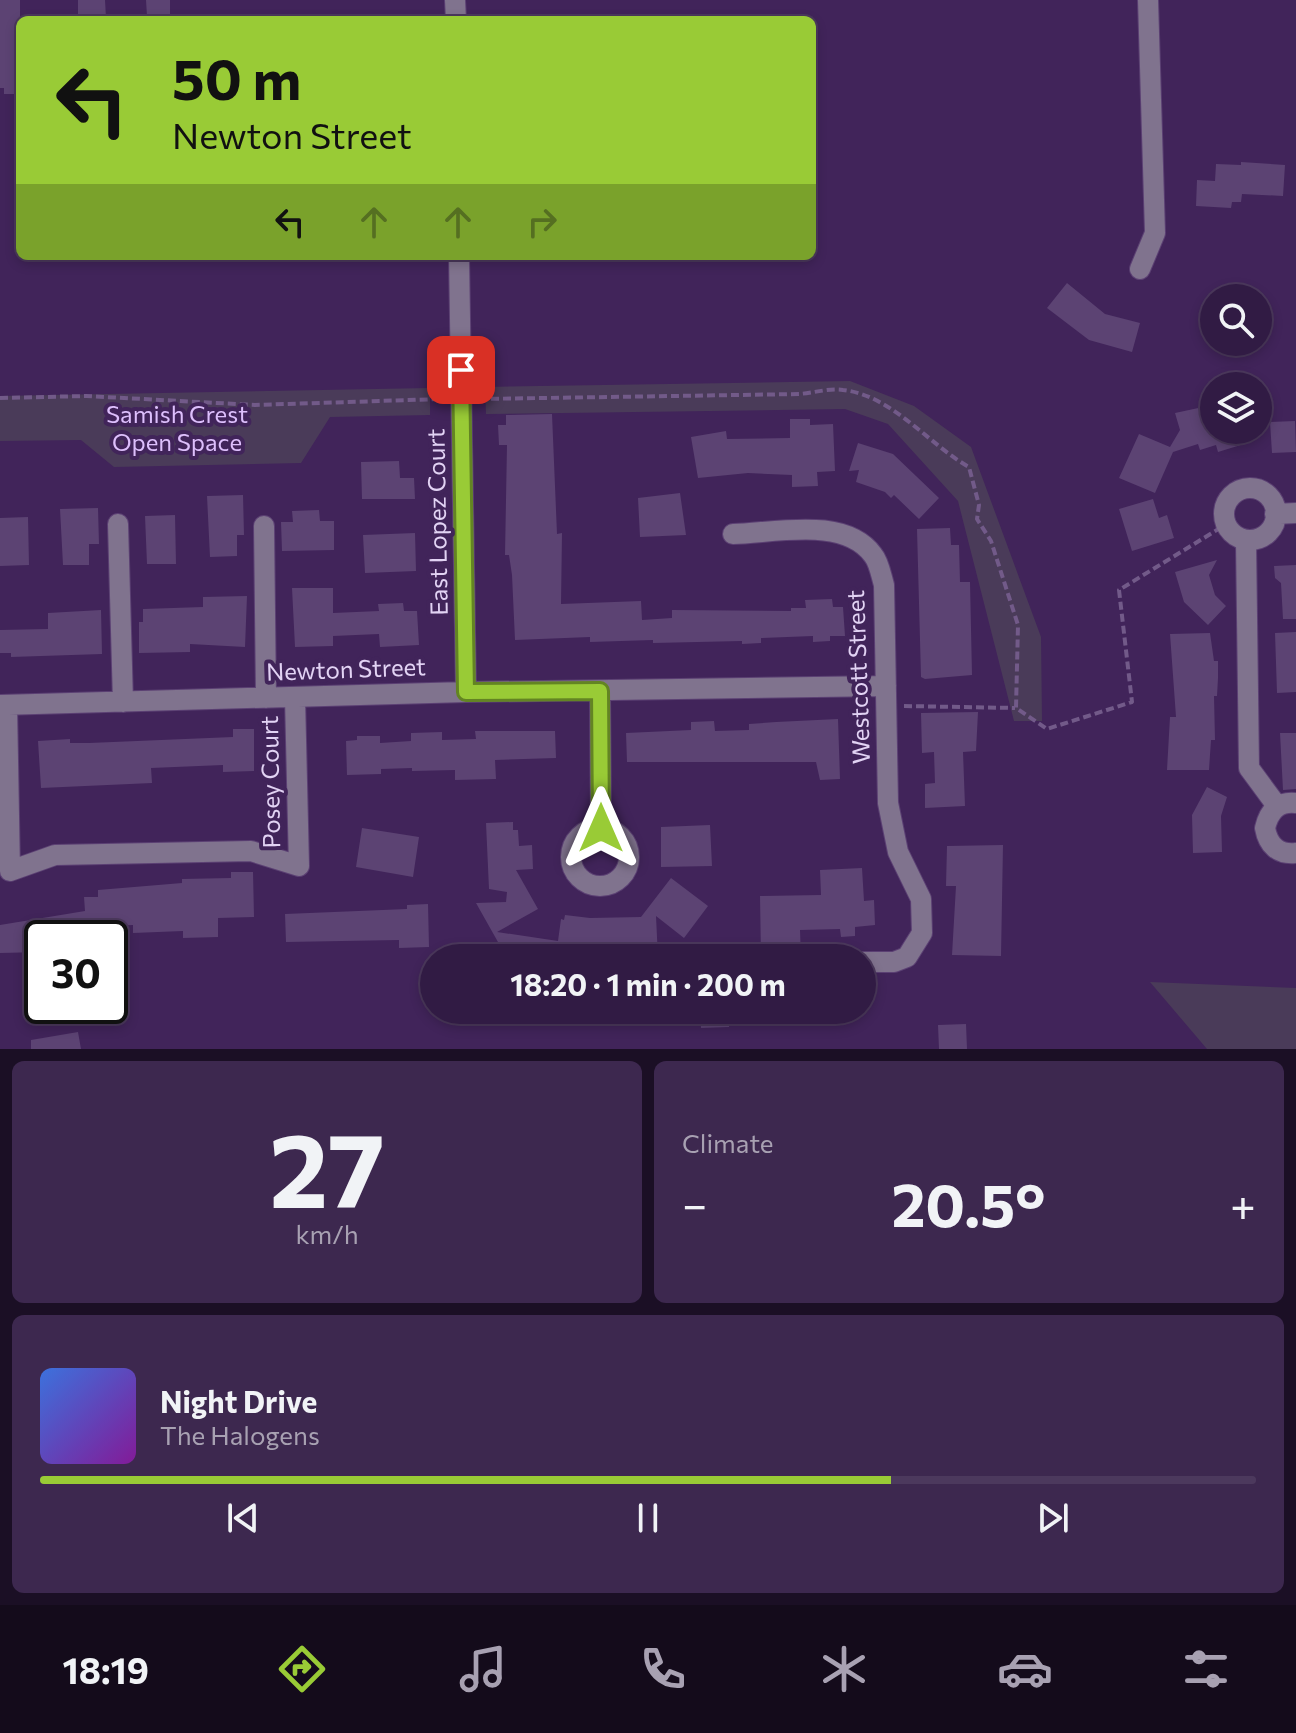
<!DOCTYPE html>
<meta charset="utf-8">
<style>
body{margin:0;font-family:Commissioner,sans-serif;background:#3d284f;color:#f1f3f6;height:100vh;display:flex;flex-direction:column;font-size:30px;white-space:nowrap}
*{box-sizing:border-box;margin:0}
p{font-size:26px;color:#a8a1b2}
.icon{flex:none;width:44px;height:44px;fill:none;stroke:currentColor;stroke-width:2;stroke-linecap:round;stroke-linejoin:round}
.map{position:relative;height:1049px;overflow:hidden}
.panel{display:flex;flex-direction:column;gap:12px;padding:12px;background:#1b0f25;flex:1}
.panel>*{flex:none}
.banner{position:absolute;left:16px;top:16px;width:800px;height:244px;border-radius:12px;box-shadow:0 4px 12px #0003,0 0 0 2px #4c395d;background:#99cb36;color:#111;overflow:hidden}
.fabs{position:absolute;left:1200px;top:284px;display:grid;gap:16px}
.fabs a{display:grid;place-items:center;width:72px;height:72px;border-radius:50%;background:#311b44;box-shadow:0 4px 12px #0003,0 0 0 2px #4c395d;font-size:40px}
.speed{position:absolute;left:24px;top:920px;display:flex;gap:16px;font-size:40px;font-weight:700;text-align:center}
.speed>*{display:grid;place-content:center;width:104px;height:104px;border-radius:50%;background:#311b44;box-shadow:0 4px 12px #0003,0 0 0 2px #4c395d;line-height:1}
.speed .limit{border:4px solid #111;border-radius:12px;background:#fff;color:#111}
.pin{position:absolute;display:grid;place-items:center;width:68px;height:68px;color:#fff;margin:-34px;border-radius:16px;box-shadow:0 4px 12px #0006}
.me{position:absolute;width:88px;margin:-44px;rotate:0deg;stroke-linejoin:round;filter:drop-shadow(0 0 6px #0008)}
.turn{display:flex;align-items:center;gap:28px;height:168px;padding:0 24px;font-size:36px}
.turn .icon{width:104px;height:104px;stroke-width:2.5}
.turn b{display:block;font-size:56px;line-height:68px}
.lanes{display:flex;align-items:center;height:76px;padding:0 24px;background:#0003;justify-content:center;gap:40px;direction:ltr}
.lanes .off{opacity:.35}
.big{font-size:60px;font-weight:700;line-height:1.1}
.panel .tile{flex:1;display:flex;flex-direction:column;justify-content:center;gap:12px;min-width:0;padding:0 28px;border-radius:12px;background:#3d284f}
.panel .dial{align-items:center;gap:0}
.dial b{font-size:104px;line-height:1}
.song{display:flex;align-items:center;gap:24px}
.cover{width:96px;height:96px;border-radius:12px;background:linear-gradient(135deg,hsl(220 70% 55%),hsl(290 70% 35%))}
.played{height:8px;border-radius:4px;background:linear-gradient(90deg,#99cb36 70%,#4c395d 70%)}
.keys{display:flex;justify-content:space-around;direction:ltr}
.heat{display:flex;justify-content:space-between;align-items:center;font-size:44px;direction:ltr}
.panel .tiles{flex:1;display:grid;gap:12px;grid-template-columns:1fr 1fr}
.tile:last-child{grid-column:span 2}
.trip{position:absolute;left:420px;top:944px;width:456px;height:80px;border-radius:40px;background:#311b44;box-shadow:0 4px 12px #0003,0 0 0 2px #4c395d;font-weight:700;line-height:80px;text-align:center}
.tabs{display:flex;height:128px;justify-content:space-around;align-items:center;background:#140b1b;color:#a8a1b2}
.tabs .icon{width:56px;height:56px}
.tabs .on{color:#99cb36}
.tabs b{font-size:36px;color:#f1f3f6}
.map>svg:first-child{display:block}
.green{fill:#4a3b59}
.building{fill:#5c4373}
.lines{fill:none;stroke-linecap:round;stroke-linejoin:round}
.minor-casing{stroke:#5b4073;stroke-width:22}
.path{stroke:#725a89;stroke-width:4;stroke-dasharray:8 4;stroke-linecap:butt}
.minor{stroke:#80738e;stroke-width:20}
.route-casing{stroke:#638423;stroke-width:20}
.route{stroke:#99cb36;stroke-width:14}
.labels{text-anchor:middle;stroke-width:8;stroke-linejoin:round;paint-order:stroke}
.park-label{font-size:24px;fill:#ddbffc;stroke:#41245a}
.street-label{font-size:24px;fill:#e2d3f4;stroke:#41245a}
</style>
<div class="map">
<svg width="1296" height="1049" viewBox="0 0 1296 1049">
<rect width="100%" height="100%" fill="#41245a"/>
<path class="green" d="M850 381 914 406 971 447 1041 637 1042 721H1014L958 501 888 424 845 409 486 414 485 387Z
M430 388V415L330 417 301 463 114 467 81 440 0 441V396Z
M1150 982 1296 988V1049H1207Z"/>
<path class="building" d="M0 0H20V94H4V88H0Z
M78 0H105L106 18H78Z
M146 0H170V16H147Z
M1241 162 1285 165 1283 196 1242 194 1241 202H1232L1231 208 1196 206 1197 180 1215 181 1216 164 1241 165Z
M1067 283 1105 314 1140 323 1132 352 1089 340 1047 308Z
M1203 407 1205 413 1214 410V430H1252L1253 434 1242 437 1244 444 1218 452 1216 445 1200 450 1198 444 1173 452 1155 493 1119 478 1139 434 1170 447 1180 430 1175 413Z
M552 414 557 534 562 533 561 604 641 601 642 620 672 618V610L791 611V608H806L805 600 832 599 833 607H843L845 636H830V641L813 642V636L761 638V643L742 644V641L653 643V640L590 642V637L515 640 512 575 509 555H505L507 445H499L498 425H506V415Z
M790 419H810V425L833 424 835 471 817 472 818 486 792 487V475L748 473 698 478 691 437 726 431 727 439 790 438Z
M1295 421 1296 452 1272 453 1270 422Z
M858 443 893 454 939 498 919 519 894 495 891 498 885 492 856 482 859 470 849 471Z
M399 461 400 478H414L415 499H362L361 462Z
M680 493 686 535 640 537 638 498Z
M243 495 244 535H237V556L210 557 207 496Z
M1153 499 1159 518 1167 515 1174 538 1132 551 1119 509Z
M98 508 99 544H89V565H63L60 509Z
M319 510 320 521H334V550L282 551 281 522H293L292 511Z
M175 515 176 564H147L145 516Z
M28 517 29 565 0 566V518Z
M950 528 951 545H959L960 582H970L972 675 925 679 921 677 917 529Z
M415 533 416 571 365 573 363 535Z
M1217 560 1209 575 1215 595 1226 606 1208 625 1184 602 1175 572Z
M1296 565V619H1283L1281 583 1275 578 1274 566Z
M292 588H333V613L379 611 378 604 403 603 404 611H417L419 645 380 647 379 634 333 636V646L295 647Z
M247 596 245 647 190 644V652L139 653V622H143V609L203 607V597Z
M101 610 102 654 11 657V653H0V630L48 629V613Z
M1296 632V692L1277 693 1275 633Z
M1210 633 1214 661H1218V678L1217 696H1214L1215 740H1211L1209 770H1167L1170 717H1176L1170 634Z
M978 712 976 751 963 752 965 806 925 808V784L935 783 934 752 922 753 921 713Z
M838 719 840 779 820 780 816 762H627L626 733 691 730V722L714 721 715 731 749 730V724L776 722Z
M233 729H254V771L223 772V765L151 768 152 783 41 788 38 741 70 739V743H89L233 737Z
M475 731H555L556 758 495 760 496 779 455 780V770L412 771V768L381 769V774L347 775 346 741 357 740V736H380V743L411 741V733L442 732V740L476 739Z
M1280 733H1296V789L1283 790Z
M1207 787 1227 797 1221 816 1222 852 1193 853 1192 815Z
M513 822V830H518L519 846 532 845 533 869 516 870 538 909 497 932 558 941 561 919 564 920 565 915 590 918 641 917 671 878 708 906 684 938 656 916 658 958H531L533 943 507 958 476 903 506 902 507 892 489 889 486 823Z
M710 825 712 866 661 867V827Z
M362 828 419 837 413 877 356 867Z
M1003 845 1001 956 952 955 956 886H946L947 846Z
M862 868 864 901 874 900 875 925 855 927V936L841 937 840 929 800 930 801 958H761L760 896 821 895 820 870Z
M231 872H253L254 917 218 918V937L183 938V931L133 933V925L72 928 75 938H42V952L0 953V925L85 911 84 897H98V890L182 883V879L231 878Z
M428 904 429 947 399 948V940L286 942 285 914 407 909V905Z
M700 1010H729V1027L701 1028Z
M966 1024 967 1049H939L938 1025Z
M78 1032 81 1049H31V1040Z"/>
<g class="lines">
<g class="minor-casing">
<path id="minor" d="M455 0 456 20
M459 256 466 692
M1140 269 1155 233 1148 0
M1224 514a26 26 0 1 1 52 0a26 26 0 1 1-52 0Z
M1275 514 1296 513
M118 524 123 702
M264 526 266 698
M733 534C775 533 845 516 873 555 879 562 881 575 884 585L888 803 898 852 921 899 922 933 907 957 894 962H862
M1246 541 1249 768 1277 806
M600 691 601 828
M0 705 466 692 886 686
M7 705 10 871 55 855 251 851 299 866 295 698
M1296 803C1278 801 1269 811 1265 828 1268 845 1278 855 1296 853
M571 857a29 29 0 1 1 58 0a29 29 0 1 1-58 0Z"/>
</g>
<path class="path" d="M0 398 86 396 255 405 442 399
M479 399 799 394C813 393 829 388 843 390 892 395 929 445 969 467L979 505 977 519 991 541 1018 625 1016 708 1047 729 1132 702 1119 590 1225 525
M904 706 1015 708"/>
<use href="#minor" class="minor"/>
</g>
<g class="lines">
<g class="route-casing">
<path id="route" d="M461 370 466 692 600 691 601 828"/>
</g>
<use href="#route" class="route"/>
</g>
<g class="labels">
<g class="park-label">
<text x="177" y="423">Samish Crest<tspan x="177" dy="28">Open Space</tspan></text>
</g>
<g class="street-label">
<text transform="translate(438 522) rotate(-91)" y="8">East Lopez Court</text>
<text transform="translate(346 670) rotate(-2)" y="8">Newton Street</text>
<text transform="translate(859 677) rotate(-92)" y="8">Westcott Street</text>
<text transform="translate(271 782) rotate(-91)" y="8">Posey Court</text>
</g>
</g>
</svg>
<div class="fabs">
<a><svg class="icon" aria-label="search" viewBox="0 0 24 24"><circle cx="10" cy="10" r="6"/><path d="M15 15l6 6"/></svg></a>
<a><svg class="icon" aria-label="layers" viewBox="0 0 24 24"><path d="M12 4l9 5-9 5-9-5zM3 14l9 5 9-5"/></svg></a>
</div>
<div class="speed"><div class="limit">30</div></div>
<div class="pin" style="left:461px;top:370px;background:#d93025"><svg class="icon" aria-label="arrive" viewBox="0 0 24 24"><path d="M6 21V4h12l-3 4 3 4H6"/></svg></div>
<svg class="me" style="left:601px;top:828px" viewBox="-20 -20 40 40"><path d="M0-17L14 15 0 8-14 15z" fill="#99cb36" stroke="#fff" stroke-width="4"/></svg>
<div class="trip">18:20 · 1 min · 200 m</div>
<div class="banner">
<div class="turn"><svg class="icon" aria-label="left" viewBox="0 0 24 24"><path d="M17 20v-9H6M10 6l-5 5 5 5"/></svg><div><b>50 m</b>Newton Street</div></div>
<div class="lanes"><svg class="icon" aria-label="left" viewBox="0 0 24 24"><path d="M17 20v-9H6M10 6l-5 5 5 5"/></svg><svg class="icon off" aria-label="ahead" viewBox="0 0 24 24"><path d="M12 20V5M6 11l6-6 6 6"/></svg><svg class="icon off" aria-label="ahead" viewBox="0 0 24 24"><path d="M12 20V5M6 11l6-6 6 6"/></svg><svg class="icon off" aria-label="right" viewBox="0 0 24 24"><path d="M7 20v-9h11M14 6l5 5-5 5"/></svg></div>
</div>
</div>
<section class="panel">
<div class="tiles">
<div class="tile dial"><b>27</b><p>km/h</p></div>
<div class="tile"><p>Climate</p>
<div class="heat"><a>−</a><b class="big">20.5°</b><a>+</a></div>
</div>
<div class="tile">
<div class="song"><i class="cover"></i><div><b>Night Drive</b><p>The Halogens</p></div></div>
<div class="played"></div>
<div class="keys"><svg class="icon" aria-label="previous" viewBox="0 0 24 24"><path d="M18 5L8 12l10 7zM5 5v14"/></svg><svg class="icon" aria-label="pause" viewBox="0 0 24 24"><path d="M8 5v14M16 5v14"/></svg><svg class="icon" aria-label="next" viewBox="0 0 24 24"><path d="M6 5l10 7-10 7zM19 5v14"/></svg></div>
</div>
</div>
</section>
<nav class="tabs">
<b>18:19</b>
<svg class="icon on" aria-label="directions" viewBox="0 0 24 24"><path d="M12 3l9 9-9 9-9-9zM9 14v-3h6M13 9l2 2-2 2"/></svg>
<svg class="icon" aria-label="music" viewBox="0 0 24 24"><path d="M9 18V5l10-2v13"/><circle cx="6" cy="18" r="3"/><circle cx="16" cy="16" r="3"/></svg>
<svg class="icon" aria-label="phone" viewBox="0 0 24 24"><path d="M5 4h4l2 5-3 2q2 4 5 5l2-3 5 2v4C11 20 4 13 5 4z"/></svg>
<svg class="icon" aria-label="climate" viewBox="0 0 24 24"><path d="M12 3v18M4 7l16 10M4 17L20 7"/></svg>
<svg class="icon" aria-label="car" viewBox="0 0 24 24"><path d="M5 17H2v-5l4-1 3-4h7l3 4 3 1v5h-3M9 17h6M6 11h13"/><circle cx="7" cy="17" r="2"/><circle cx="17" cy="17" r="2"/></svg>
<svg class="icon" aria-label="filters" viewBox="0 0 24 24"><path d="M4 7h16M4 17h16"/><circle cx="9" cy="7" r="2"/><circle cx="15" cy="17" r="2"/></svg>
</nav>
